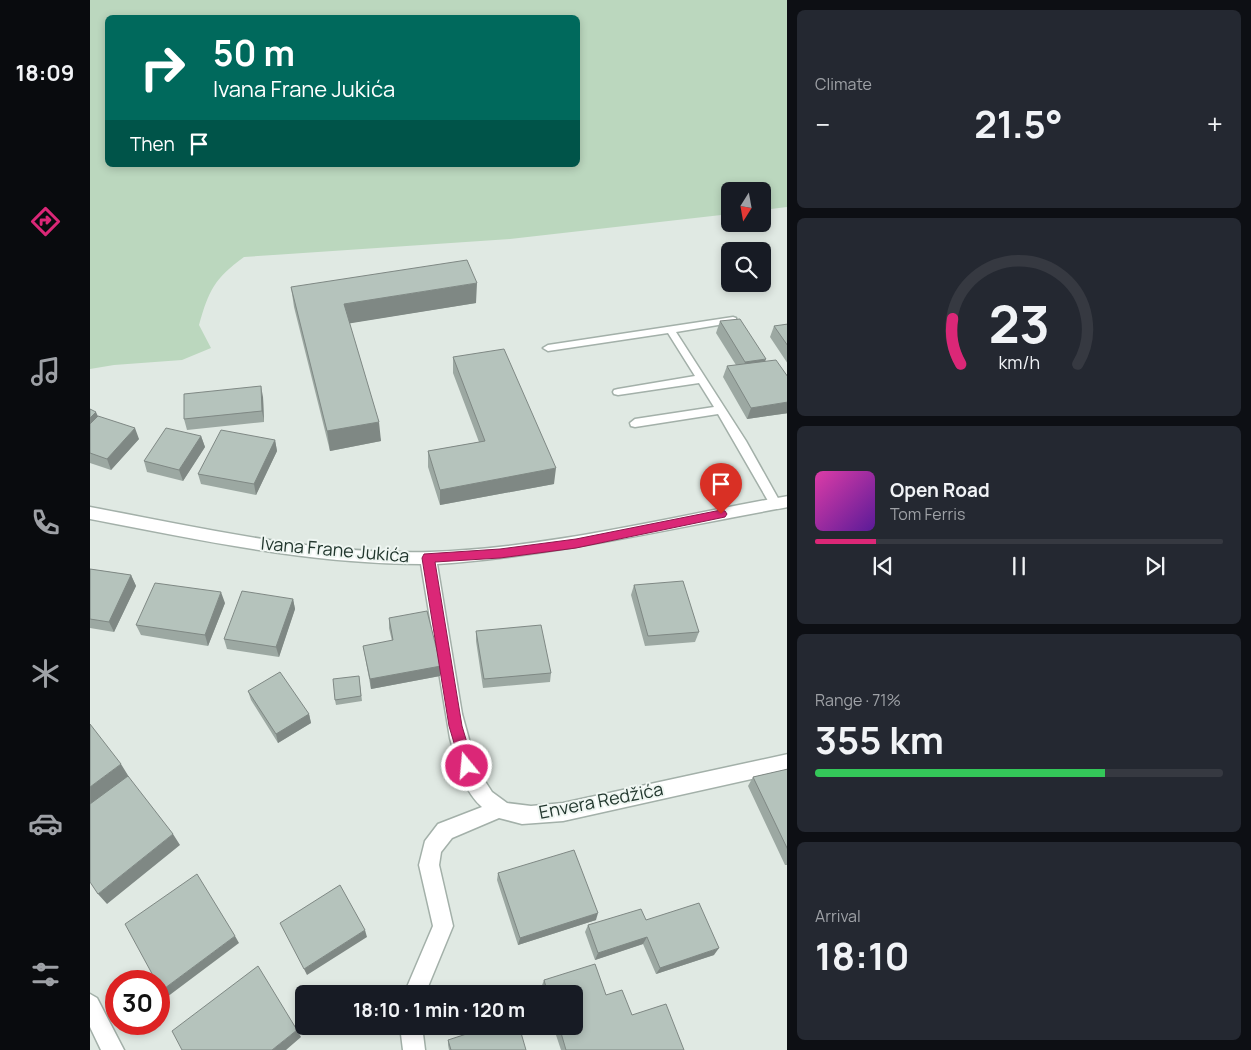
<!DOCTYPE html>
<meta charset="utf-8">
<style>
body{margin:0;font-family:Manrope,sans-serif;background:#242831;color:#f1f3f6;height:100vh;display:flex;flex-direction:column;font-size:19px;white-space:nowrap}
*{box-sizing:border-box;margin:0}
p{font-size:16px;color:#9ea1a6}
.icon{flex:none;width:28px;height:28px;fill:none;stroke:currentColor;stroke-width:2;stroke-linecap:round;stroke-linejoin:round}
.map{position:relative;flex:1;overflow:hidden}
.drawer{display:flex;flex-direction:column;gap:10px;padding:10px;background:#0d0f14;width:464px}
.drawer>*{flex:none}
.hud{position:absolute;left:15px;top:15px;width:475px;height:152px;border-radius:8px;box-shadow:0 2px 8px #0003;background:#00695c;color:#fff;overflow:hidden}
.needle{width:32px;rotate:191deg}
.controls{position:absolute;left:631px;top:182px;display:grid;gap:10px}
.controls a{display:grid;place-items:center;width:50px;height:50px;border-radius:8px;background:#171b24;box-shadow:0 2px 8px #0003;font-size:25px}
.speed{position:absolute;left:15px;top:970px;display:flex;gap:10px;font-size:25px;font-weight:700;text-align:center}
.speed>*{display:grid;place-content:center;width:65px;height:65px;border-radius:50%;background:#171b24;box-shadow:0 2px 8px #0003;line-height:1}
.speed .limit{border:8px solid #d22;background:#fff;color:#111}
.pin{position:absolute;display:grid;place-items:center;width:42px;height:42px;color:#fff;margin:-51px -21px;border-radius:50% 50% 50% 0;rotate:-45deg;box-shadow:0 0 5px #0007}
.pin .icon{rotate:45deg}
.me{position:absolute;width:55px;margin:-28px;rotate:343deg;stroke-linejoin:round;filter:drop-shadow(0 0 4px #0008)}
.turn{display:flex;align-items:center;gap:18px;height:105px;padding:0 25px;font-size:22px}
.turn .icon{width:65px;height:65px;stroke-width:2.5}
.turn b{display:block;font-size:35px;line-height:42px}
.then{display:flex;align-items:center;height:48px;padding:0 25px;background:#0003;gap:10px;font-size:19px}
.big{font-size:38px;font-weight:700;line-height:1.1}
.drawer .card{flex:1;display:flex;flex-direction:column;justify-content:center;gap:8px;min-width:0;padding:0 18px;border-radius:8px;background:#242831}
.drawer .dial{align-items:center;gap:0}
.dial svg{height:130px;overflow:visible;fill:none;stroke:#363941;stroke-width:7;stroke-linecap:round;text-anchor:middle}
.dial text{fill:#f1f3f6;stroke:none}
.song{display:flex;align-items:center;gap:15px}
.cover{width:60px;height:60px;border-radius:8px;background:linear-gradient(135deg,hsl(320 70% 55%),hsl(270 70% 35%))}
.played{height:5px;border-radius:2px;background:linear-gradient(90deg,#db2777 15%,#363941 15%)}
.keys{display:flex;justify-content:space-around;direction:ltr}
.heat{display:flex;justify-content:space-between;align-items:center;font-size:28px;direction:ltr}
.charge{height:8px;border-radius:4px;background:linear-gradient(90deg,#34c759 71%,#363941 0)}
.trip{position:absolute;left:205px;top:985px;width:288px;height:50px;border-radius:8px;background:#171b24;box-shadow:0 2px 8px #0003;font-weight:700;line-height:50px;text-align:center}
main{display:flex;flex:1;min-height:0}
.tabs{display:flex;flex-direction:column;width:90px;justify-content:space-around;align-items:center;background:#090b0e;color:#9ea1a6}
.tabs .icon{width:35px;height:35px}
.tabs .on{color:#db2777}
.tabs b{font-size:22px;color:#f1f3f6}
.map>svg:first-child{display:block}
.green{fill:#bbd7be;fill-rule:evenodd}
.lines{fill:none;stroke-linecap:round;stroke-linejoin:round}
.service-casing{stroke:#a3b0a9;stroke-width:3}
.minor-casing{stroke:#a3b0a9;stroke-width:3}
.service{fill:#fff;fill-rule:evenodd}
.minor{fill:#fff;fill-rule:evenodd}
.wall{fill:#9ca8a2}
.shaded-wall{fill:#7f8884}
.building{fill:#b5c3bc;stroke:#7f8884}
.route{fill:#db2777;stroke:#8e194d}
.labels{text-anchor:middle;stroke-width:4;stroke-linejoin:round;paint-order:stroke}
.street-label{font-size:18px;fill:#22372e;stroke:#eff6f2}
</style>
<main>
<nav class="tabs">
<b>18:09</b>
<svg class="icon on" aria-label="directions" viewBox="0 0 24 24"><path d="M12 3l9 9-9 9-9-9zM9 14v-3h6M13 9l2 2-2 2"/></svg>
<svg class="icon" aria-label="music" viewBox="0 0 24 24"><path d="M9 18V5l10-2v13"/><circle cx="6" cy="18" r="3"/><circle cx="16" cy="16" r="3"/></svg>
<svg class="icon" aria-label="phone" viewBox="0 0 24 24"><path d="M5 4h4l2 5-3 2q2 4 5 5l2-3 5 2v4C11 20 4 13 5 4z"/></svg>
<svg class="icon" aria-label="climate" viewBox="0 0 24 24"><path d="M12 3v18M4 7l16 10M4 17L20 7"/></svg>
<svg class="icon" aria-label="car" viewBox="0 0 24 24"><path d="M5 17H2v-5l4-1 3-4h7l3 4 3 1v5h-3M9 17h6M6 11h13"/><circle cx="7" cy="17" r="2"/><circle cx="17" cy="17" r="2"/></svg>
<svg class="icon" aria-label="filters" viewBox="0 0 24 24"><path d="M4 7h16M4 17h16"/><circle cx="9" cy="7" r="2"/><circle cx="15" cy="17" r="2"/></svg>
</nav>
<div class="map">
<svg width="698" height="1050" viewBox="0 0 698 1050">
<rect width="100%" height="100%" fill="#e0e9e3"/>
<path class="green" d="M0 0H697V207L673 210 672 191H640V214L420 239 154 257C124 279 119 290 109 325L121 348 92 360 24 365 0 369ZM18 18H488V165H18Z"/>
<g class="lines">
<g class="service-casing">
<path id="service" d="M643 317 646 318V322L586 332 656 441 689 500 691 503 689 506H681L628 414 545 427 541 426 540 423 545 419 624 407 609 383 528 395 524 394 523 392 524 390 528 389 605 376 578 333 458 351 453 348 458 345Z"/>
</g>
<g class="minor-casing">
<path id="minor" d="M698 496V507C581 528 465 556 347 564L372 714 385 761 391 775 402 792 417 803 441 806 473 803 698 754V771L473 821 432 824 409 818 362 838 351 852 349 865 363 926 335 994H314L343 926 329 865 335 841 348 824 392 807C373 791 366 760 360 738L331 564C219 564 110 540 0 519V507C112 528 225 555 340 552 460 548 579 517 698 496Z
M0 994 7 998 34 1050H11L0 1027Z
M310 1026H332L335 1050H313Z"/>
</g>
<use href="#service" class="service"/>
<use href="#minor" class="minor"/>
</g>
<path class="wall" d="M201 287 386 303 259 323 291 441 240 451 204 307Z
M630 321 675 361 698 377V413L657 419 633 377 637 366 646 365 626 333Z
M698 324V364L680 337 684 326Z
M363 357 464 484 350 505 338 467V451L389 442 363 373Z
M173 397 174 422 97 430 94 419Z
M0 409 8 416 49 439 21 470 0 463Z
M111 436 115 447 93 481 57 472 54 461Z
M185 440 187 451 166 495 111 484 108 474Z
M0 569 41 575 46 586 24 632 0 628Z
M544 585 609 632 605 642 555 646 541 595Z
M203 599 205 609 189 657 137 649 134 639Z
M135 603 118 646 51 635 46 625Z
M299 618 351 666 350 676 281 689 273 646 302 641 299 628Z
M386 631 461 673 460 682 393 688 386 641Z
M269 676 272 701 246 705 245 700Z
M158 691 219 714 221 723 188 743 161 700Z
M698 769V865H695L658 786 663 777Z
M408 873 506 920 428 945 407 880Z
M556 920 624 955 566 974 553 944 505 960 495 932 498 925Z
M454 980 516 995 542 1015 594 1050H471L463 1026H484V994H452L451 988Z
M358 1040 436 1050H359L358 1045Z"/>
<path class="shaded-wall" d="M387 283 386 303 256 324 254 304Z
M676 359 672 370 651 373 655 362Z
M171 386 173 397 174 422 172 411Z
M698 402V413L657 419 661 408Z
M6 412 11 423 0 433V418Z
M289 422 291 441 240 451 237 431Z
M45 428 49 439 21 470 17 459Z
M111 436 115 447 93 481 89 470Z
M185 440 187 451 166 495 164 484Z
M466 468 464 484 350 505V490Z
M41 575 46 586 24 632 19 622Z
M131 592 135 603 118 646 115 635Z
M203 599 205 609 189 657 186 647Z
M351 666 350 676 281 689 280 679Z
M219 714 221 723 188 743 186 734Z
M31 764 39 777 0 806V787Z
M83 834 90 845 17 904 8 894Z
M508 913 506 920 428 945 430 938Z
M275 930 277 937 217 975 214 969Z
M145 936 149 943 77 997 71 991Z
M557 937 553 944 505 960 508 953Z
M629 948 624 955 566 974 570 968Z
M207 1030 211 1037 196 1050H182Z"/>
<path class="building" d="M377 260 387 283 254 304 289 422 237 431 201 287Z
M650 319 676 359 655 362 630 321Z
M698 324V346L684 326Z
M414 349 466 468 350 490 338 451 395 441 363 357Z
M686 360 698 377V402L661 408 637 366Z
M171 386 172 411 94 419V394Z
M0 409 6 412 0 418Z
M8 416 45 428 17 459 0 453V424Z
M76 428 111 436 89 470 54 461Z
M131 430 185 440 164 484 108 474Z
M0 569 41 575 19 622 0 619Z
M593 581 609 632 558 636 544 585Z
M65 583 131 592 115 635 46 625Z
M152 591 203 599 186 647 134 639Z
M337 611 351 666 280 679 273 646 303 640 299 618Z
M451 625 461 673 394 679 386 631Z
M190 672 219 714 186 734 158 691Z
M269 676 271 696 245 700 243 679Z
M0 724 31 764 0 787Z
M698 769V850L663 777Z
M38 776 83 834 8 894 0 882V804Z
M484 850 508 913 430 938 408 873Z
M107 874 145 936 71 991 69 987V981H66L35 924Z
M250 885 275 930 214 969 190 923Z
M609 903 629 948 570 968 557 937 508 953 498 925 551 909 556 920Z
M505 964 516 995 532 990 542 1015 576 1004 594 1050H476L469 1026H484V994H458L454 980Z
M168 966 207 1030 182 1050H92L82 1031Z
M401 1026H429L436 1050H361L358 1040Z"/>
<path class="route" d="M631 510 635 511 637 514 635 517 486 548 410 558 345 562 372 726 384 766 382 770 377 772 372 770 359 726 332 558 334 554 410 549 486 539Z"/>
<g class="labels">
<g class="street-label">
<text transform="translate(245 550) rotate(5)" y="6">Ivana Frane Jukića</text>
<text transform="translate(511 801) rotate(-11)" y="6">Envera Redžića</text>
</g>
</g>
</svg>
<div class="controls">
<a><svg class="needle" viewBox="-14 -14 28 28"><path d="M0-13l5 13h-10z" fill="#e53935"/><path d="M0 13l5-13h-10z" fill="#9ea1a6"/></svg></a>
<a><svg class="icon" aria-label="search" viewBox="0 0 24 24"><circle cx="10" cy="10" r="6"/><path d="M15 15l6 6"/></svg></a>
</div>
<div class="speed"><div class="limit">30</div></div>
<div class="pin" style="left:631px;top:514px;background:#d93025"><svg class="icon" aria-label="arrive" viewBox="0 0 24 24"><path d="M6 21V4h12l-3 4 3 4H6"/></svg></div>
<svg class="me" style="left:377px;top:766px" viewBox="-20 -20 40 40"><circle r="17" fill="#db2777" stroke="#fff" stroke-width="3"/><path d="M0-11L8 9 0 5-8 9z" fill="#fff"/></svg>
<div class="trip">18:10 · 1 min · 120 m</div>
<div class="hud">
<div class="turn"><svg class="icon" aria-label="right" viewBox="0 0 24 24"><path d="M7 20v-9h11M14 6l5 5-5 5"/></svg><div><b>50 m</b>Ivana Frane Jukića</div></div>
<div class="then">Then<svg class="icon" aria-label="arrive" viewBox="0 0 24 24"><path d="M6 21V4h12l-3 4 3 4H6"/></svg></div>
</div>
</div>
<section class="drawer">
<div class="card"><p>Climate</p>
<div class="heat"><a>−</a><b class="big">21.5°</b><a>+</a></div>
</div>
<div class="card dial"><svg viewBox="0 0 100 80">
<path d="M14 69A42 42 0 1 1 86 69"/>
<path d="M14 69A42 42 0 0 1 9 41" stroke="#db2777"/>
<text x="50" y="56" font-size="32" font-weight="700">23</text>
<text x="50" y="72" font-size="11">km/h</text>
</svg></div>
<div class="card">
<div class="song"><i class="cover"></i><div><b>Open Road</b><p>Tom Ferris</p></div></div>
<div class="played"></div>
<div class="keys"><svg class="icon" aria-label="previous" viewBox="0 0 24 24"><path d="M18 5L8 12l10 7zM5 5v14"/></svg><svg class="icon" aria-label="pause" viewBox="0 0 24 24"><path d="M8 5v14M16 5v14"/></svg><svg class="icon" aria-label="next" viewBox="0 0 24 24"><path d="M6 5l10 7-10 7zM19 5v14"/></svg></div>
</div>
<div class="card"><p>Range · 71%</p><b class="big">355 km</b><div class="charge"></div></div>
<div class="card"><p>Arrival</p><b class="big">18:10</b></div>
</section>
</main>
